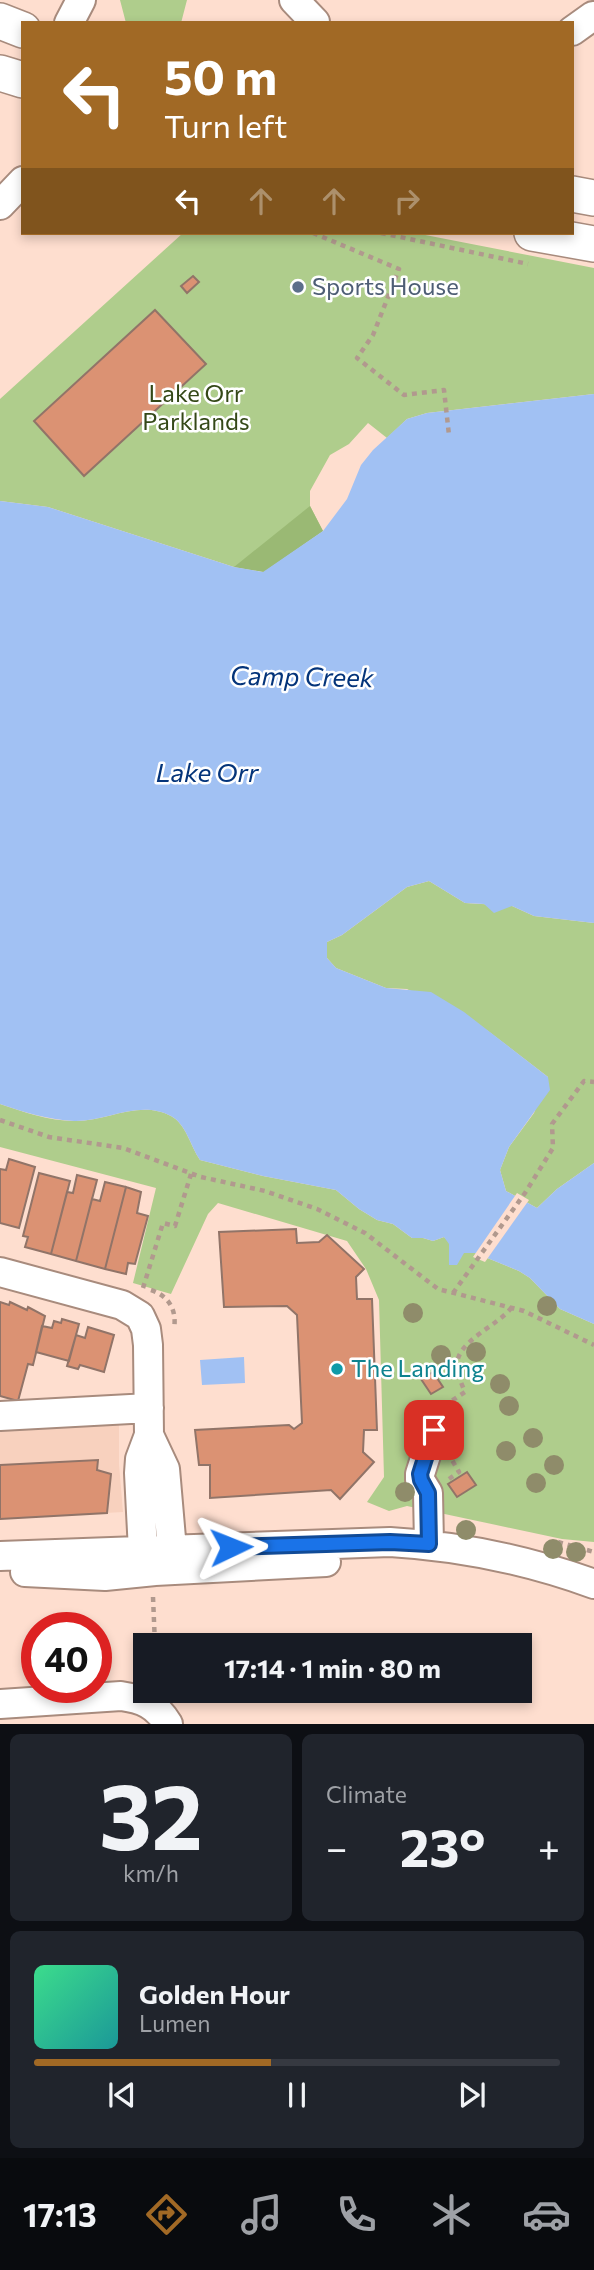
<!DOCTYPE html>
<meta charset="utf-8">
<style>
body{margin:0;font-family:Commissioner,sans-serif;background:#20242c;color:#f1f3f6;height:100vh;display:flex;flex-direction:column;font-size:26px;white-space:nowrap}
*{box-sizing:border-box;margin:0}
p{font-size:23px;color:#9ea1a6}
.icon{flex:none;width:38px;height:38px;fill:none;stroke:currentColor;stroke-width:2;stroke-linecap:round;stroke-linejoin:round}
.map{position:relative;height:1724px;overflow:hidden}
.drawer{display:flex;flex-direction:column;gap:10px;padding:10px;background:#0d0f14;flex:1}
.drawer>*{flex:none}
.top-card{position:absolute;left:21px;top:21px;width:553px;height:214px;border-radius:0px;box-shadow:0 4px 10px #0003;background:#a16925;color:#fff;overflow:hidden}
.speed{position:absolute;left:21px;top:1612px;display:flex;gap:14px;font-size:35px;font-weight:700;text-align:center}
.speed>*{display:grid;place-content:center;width:91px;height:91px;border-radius:50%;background:#171b24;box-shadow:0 4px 10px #0003;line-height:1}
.speed .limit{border:10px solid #d22;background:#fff;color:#111}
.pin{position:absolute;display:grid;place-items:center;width:60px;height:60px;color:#fff;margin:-30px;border-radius:14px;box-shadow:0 4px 10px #0006}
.me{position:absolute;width:77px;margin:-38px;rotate:88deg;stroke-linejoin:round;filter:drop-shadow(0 0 5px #0008)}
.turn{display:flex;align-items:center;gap:24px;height:147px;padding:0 28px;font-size:32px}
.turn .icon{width:91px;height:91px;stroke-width:2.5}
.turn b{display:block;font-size:49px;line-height:60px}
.lanes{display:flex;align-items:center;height:66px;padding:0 28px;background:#0003;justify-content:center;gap:35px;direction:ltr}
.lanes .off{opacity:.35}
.big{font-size:52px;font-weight:700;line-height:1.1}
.drawer .widget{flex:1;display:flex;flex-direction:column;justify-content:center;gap:10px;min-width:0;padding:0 24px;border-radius:10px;background:#20242c}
.drawer .dial{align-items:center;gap:0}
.dial b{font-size:91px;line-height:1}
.song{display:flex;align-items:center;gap:21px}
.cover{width:84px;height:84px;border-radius:10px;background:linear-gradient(135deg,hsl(150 70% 55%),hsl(180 70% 35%))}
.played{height:7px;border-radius:4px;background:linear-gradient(90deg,#a16925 45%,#363941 45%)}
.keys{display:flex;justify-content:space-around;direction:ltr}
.heat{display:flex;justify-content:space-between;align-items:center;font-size:38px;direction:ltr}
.drawer .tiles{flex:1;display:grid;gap:10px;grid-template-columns:1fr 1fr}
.widget:last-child{grid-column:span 2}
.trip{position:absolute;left:133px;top:1633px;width:399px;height:70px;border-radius:0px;background:#171b24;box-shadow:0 4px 10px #0003;font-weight:700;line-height:70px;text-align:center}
.tab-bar{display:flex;height:112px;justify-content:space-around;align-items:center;background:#090b0e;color:#9ea1a6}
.tab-bar .icon{width:49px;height:49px}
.tab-bar .current{color:#a16925}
.tab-bar b{font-size:32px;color:#f1f3f6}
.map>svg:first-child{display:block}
.built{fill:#f8d1be}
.green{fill:#afcd8c}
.forest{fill:#9ab974}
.water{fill:#a1c1f3}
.pier{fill:#fedecf}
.building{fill:#db9273;stroke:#917468;stroke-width:2}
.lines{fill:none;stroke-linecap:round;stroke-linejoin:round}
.minor-casing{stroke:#a88b7d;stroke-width:32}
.major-casing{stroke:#a88b7d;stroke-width:38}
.path{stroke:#b1998e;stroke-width:4.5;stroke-dasharray:5 5;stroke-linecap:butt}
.minor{stroke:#fff;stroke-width:28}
.major{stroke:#fff;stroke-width:35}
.tree{fill:#8f8c6a}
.route-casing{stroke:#114b97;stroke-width:18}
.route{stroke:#1a73e8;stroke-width:12}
.service-dot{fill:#5c6f8a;stroke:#fff;stroke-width:2.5}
.culture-dot{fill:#0f9aa8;stroke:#fff;stroke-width:2.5}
.labels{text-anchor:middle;stroke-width:5;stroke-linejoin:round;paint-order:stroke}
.service-label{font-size:24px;fill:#4e5e75;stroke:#fff;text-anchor:start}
.park-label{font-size:24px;fill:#344817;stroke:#fff}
.culture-label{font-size:24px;fill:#0d838f;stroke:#fff;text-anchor:start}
.water-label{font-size:26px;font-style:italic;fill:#04347a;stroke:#fff}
</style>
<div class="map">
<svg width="594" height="1724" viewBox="0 0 594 1724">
<rect width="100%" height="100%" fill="#fedecf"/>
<path class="built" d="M119 1424V1464L123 1512 0 1519V1431Z"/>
<path class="green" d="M120 0H187L181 23H126Z
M183 233H415L594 268V394L427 413 407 419 387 438 368 423 349 444 330 455 310 491V506L323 531 264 572 234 567 48 507 0 501V399Z
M429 881 465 903 512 906 534 916 594 923V1163L557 1189 537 1208 506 1191 500 1170 509 1147 534 1113 548 1077 488 1031 407 989 386 988 336 968 327 958V942L342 935 407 887Z
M0 1104C24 1112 49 1121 74 1121 106 1122 139 1099 171 1116 186 1124 190 1145 200 1160L263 1176 336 1190 359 1209 377 1220 393 1224 412 1238H423L433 1241 444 1237 464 1253H475L519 1271 530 1278 560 1309 594 1324V1542L562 1539 407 1506 389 1511 367 1502 384 1477 379 1300 366 1269 347 1241 218 1203 208 1214 171 1294 133 1283 156 1188 0 1147Z"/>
<path class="forest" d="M310 506 323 531 264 572 234 567Z"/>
<path class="water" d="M594 394V923L534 916 512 906 494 913 484 904 465 903 429 881 407 887 342 935 327 942V958L336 968 386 988 431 992 464 1012 548 1077 550 1090 509 1147 500 1170 506 1191 537 1208 557 1189 594 1163V1324L560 1309 530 1278 519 1271 475 1253H464L457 1265H449V1244L444 1237 433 1241 423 1238H412L393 1224 377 1220 359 1209 336 1190 263 1176 200 1160C190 1145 186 1124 171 1116 139 1099 106 1122 74 1121 49 1120 24 1112 0 1104V501L48 507 234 567 263 572 323 531 347 499 361 465 373 450 407 419 427 413Z
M244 1357 245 1383 202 1385 200 1360Z"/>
<path class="pier" d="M517 1193 529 1200 485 1262 473 1257Z"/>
<path class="building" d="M193 276 199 282 187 293 181 286Z
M155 310 206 364 84 476 34 421Z
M9 1159 35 1167 19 1228 0 1223V1169L6 1170Z
M39 1173 70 1181 51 1254 25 1247 28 1237 23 1236Z
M77 1175 97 1180 76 1261 51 1254 67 1192 73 1193Z
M105 1182 126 1187 105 1269 76 1261 92 1199 100 1201Z
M126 1187 141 1192 137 1213 148 1216 135 1264 128 1263 126 1274 105 1269Z
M296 1229 297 1243 319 1242 327 1235 364 1269 356 1277 357 1299H372L377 1430H364L363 1452 374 1462 340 1499 331 1490 210 1498V1465H199L195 1430 289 1425 294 1429 302 1423 297 1315 287 1306 224 1307 219 1232Z
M0 1302 9 1305 10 1302 27 1310 28 1307 45 1316 33 1365 28 1364 18 1401 0 1396Z
M62 1319 79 1324 69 1361 36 1352 42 1326 52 1328 54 1321 61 1323Z
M88 1327 114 1335 104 1372 80 1365 78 1369 67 1366 76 1335 85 1338Z
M433 1372 443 1387 431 1394 421 1379Z
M98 1460 97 1470 111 1474 107 1513 0 1519V1465Z
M467 1472 476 1485 457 1497 448 1484Z"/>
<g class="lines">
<g class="minor-casing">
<path id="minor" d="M294 0 315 22
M69 23 81 0
M572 31 593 16
M0 205 23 181
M0 1272 122 1305 140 1316 146 1329 148 1345 149 1435 140 1459 139 1473 143 1551 158 1559
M0 1416 149 1408
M149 1435 165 1469 172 1550 156 1558
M429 1544 428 1493 420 1480V1474L434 1430
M0 1556 390 1542C459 1546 528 1560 594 1584
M25 1572 105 1576 155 1571 326 1562
M0 1704 121 1696C142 1699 156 1704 168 1724"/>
</g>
<g class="major-casing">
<path id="major" d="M0 21 23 30
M0 73 23 80
M572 194 594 198
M532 233 594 244"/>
</g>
<path class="path" d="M313 233 399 269 373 335 357 358 404 395 444 390 449 435
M381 233 528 264
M0 1120 49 1137 123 1148 201 1177 265 1191 317 1209 365 1233 438 1289 524 1311 594 1345
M143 1288 163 1223 175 1226 191 1174
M151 1290C169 1296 177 1310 174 1329
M453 1293 525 1193 553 1148 552 1124 584 1081 594 1082
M444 1406 465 1392C462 1385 457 1374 457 1366 456 1341 498 1326 512 1307
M449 1479 459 1472 452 1460
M558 1542 594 1552
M153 1597 155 1645"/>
<use href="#minor" class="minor"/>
<use href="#major" class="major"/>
</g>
<g class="tree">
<circle cx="547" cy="1306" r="10"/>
<circle cx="413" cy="1313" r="10"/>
<circle cx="476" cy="1352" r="10"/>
<circle cx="441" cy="1355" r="10"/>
<circle cx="500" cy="1384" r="10"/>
<circle cx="509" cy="1406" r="10"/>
<circle cx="533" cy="1438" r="10"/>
<circle cx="506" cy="1451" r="10"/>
<circle cx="554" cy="1465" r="10"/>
<circle cx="536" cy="1483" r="10"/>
<circle cx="405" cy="1492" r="10"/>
<circle cx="466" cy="1530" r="10"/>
<circle cx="553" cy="1549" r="10"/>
<circle cx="576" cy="1552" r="10"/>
</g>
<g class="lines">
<g class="route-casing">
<path id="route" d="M231 1547 390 1542 429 1544 428 1493 421 1480 420 1474 434 1430"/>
</g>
<use href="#route" class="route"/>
</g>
<circle class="service-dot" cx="298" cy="287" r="7"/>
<circle class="culture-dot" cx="337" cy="1369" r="7"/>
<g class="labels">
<g class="service-label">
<text x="312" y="295">Sports House</text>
</g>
<g class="park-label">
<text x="196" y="402">Lake Orr<tspan x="196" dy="28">Parklands</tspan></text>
</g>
<g class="culture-label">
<text x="351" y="1377">The Landing</text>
</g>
<g class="water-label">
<text transform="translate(302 677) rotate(1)" y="9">Camp Creek</text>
<text x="207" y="782">Lake Orr</text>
</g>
</g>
</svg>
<div class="speed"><div class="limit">40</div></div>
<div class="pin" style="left:434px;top:1430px;background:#d93025"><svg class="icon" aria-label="arrive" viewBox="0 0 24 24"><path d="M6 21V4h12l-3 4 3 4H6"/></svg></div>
<svg class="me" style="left:231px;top:1547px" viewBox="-20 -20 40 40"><path d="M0-17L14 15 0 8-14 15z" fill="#1a73e8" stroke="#fff" stroke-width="4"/></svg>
<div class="trip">17:14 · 1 min · 80 m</div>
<div class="top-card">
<div class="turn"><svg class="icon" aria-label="left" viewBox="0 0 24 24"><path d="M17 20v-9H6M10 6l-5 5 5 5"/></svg><div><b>50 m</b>Turn left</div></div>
<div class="lanes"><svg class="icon" aria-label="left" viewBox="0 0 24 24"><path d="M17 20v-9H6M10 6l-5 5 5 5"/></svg><svg class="icon off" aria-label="ahead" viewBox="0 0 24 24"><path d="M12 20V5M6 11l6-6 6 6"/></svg><svg class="icon off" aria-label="ahead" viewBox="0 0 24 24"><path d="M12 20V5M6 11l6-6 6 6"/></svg><svg class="icon off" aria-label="right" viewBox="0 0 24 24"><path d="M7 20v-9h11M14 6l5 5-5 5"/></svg></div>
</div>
</div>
<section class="drawer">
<div class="tiles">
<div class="widget dial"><b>32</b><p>km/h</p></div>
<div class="widget"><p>Climate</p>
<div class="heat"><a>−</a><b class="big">23°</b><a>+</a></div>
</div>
<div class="widget">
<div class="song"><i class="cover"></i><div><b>Golden Hour</b><p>Lumen</p></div></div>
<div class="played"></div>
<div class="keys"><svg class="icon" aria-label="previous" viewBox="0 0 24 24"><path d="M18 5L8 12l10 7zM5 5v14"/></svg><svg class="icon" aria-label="pause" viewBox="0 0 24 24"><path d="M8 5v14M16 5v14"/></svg><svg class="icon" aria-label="next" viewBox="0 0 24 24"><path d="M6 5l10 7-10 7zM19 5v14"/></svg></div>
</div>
</div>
</section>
<nav class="tab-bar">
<b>17:13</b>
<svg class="icon current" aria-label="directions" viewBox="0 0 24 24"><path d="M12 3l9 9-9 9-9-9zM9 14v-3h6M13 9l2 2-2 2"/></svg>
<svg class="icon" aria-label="music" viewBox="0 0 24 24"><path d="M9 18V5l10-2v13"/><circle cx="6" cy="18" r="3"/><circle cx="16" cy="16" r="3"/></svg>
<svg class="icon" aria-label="phone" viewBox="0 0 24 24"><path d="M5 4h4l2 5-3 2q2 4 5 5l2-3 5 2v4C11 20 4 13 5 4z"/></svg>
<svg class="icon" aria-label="climate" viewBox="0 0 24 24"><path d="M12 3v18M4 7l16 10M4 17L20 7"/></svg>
<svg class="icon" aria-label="car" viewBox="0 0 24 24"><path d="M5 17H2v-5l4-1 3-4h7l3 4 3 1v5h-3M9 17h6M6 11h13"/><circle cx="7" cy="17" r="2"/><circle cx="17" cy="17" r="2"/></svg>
</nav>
